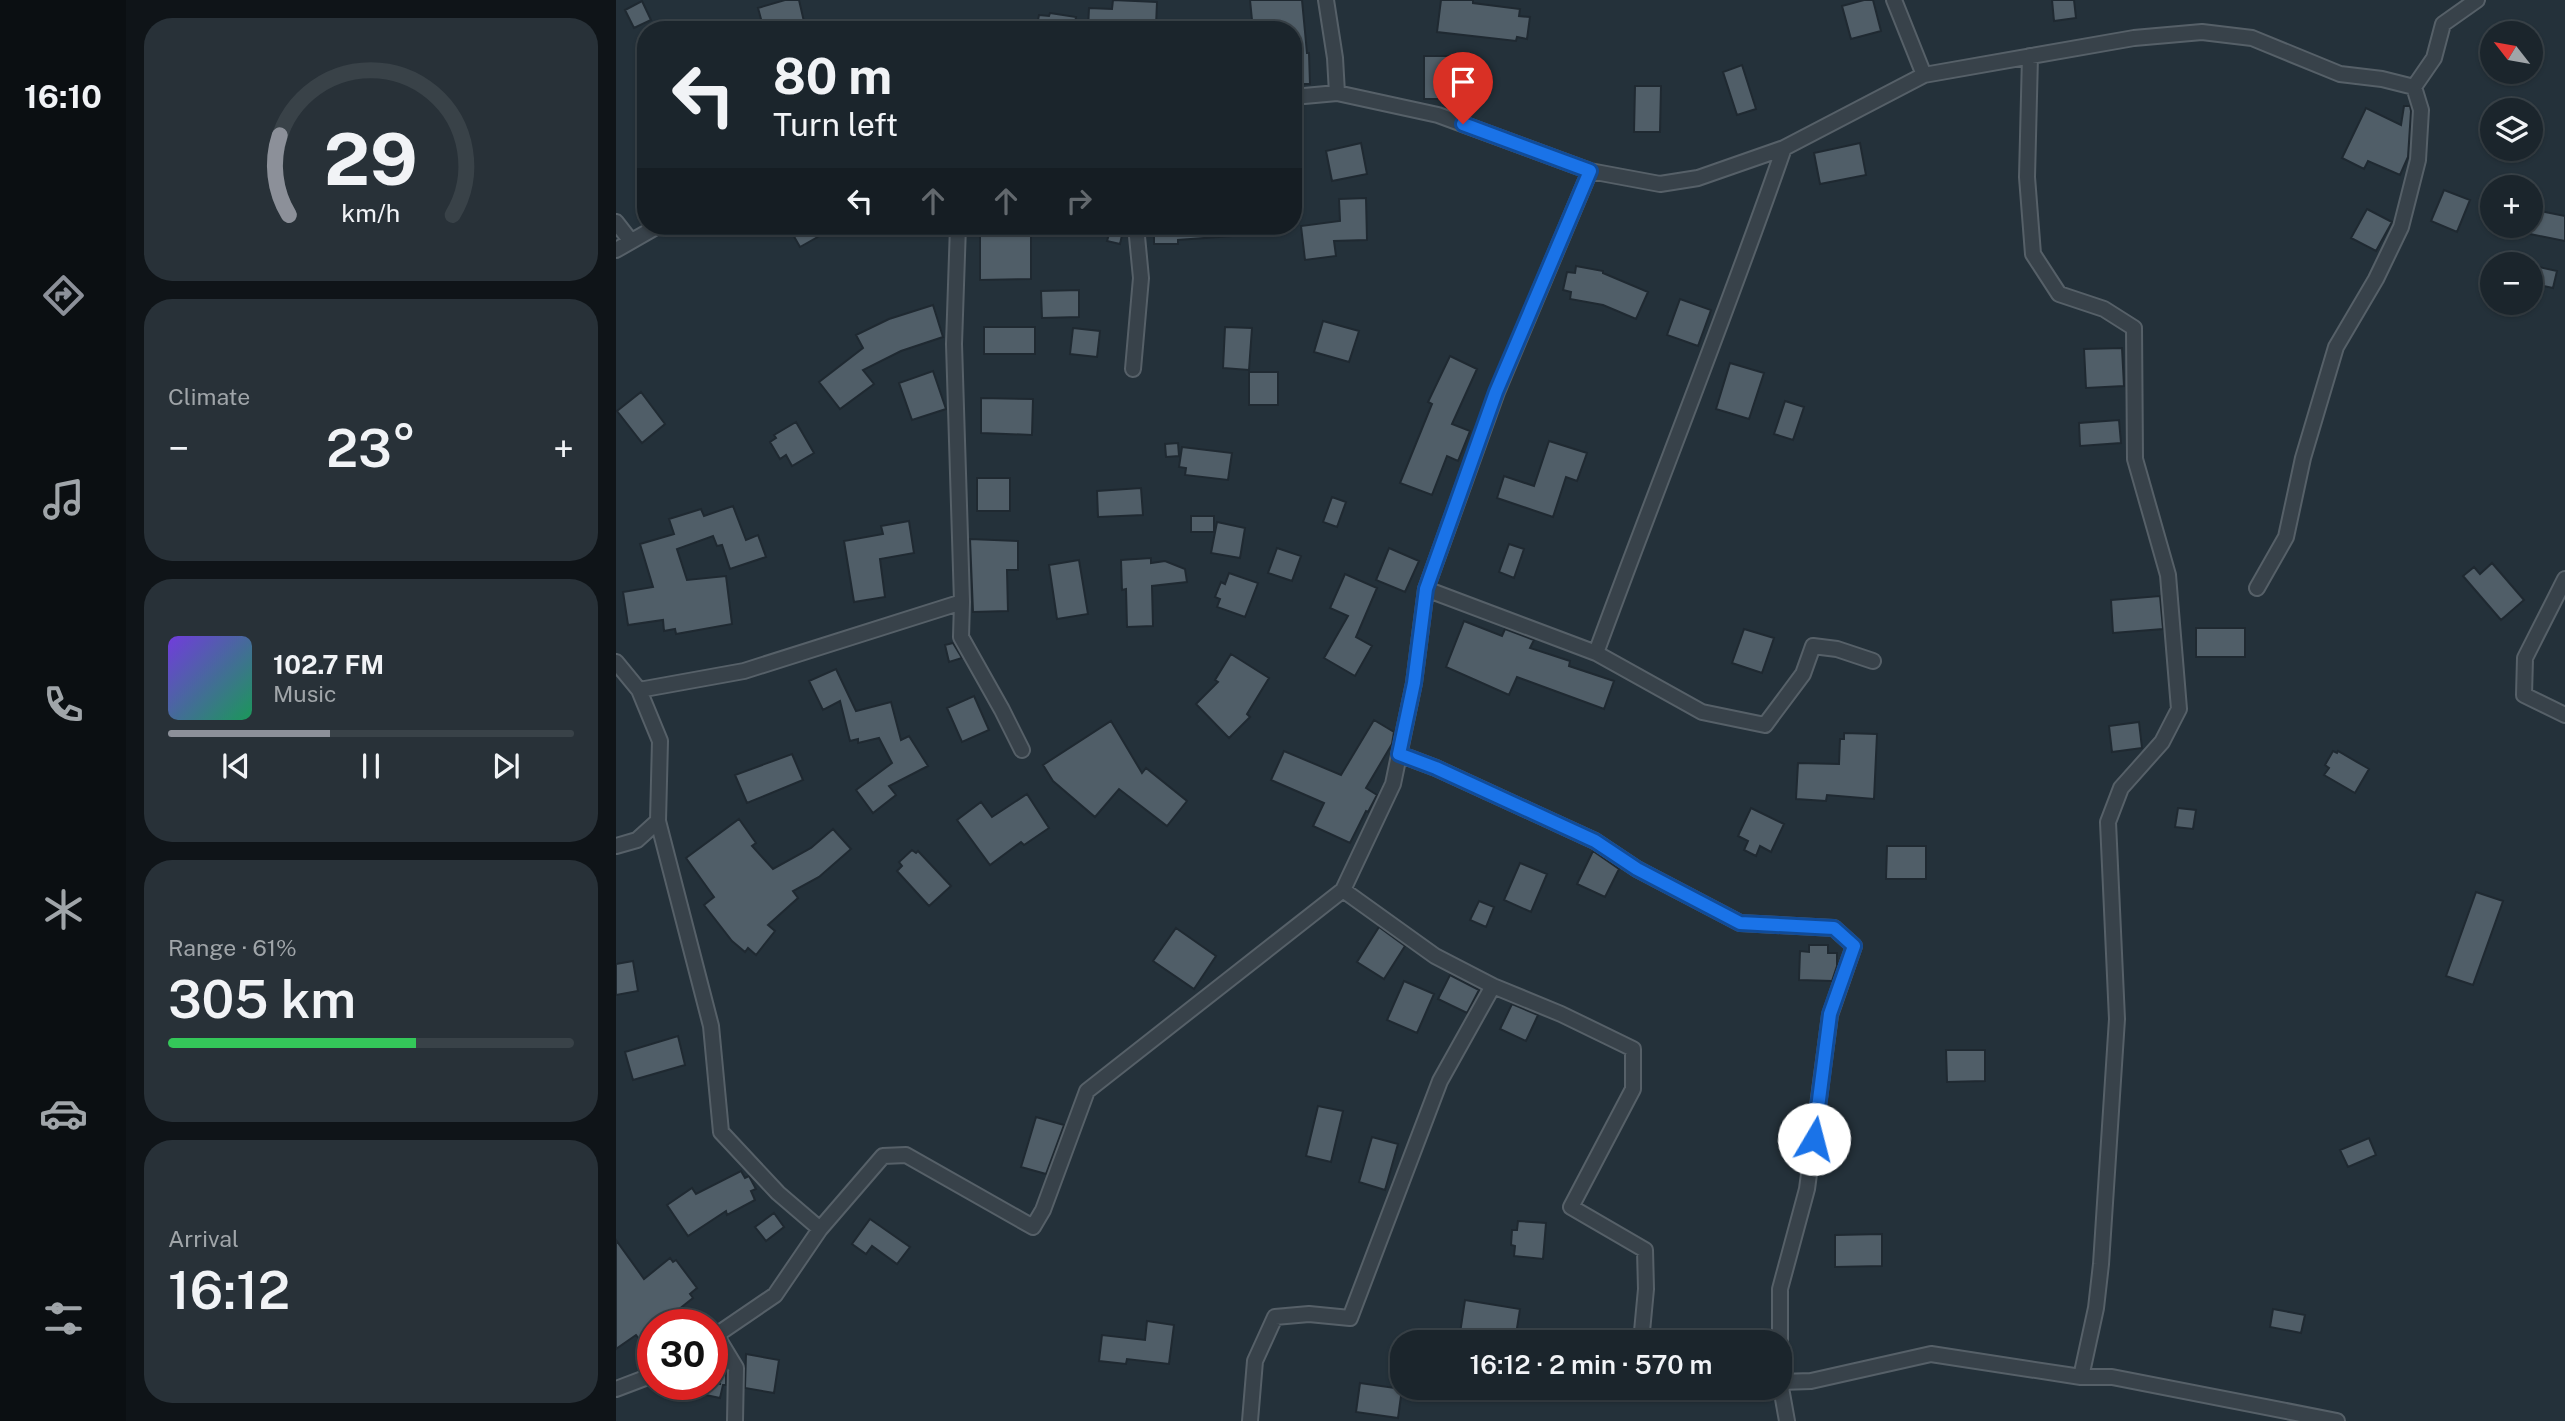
<!DOCTYPE html>
<meta charset="utf-8">
<style>
body{margin:0;font-family:"Public Sans",sans-serif;background:#283138;color:#f1f3f6;height:100vh;display:flex;flex-direction:column;font-size:26px;white-space:nowrap}
*{box-sizing:border-box;margin:0}
p{font-size:23px;color:#a0a5a9}
.icon{flex:none;width:38px;height:38px;fill:none;stroke:currentColor;stroke-width:2;stroke-linecap:round;stroke-linejoin:round}
.map{position:relative;flex:1;overflow:hidden}
.sheet{display:flex;flex-direction:column;gap:18px;padding:18px;background:#0f1418;width:490px}
.sheet>*{flex:none}
.guide{position:absolute;left:21px;top:21px;width:665px;height:214px;border-radius:28px;box-shadow:0 2px 5px #0004,0 0 0 2px #394248;background:#1b252c;color:#f1f3f6;overflow:hidden}
.needle{width:46px;rotate:301deg}
.fabs{position:absolute;left:1864px;top:21px;display:grid;gap:14px}
.fabs a{display:grid;place-items:center;width:63px;height:63px;border-radius:50%;background:#1b252c;box-shadow:0 2px 5px #0004,0 0 0 2px #394248;font-size:35px}
.speed{position:absolute;left:21px;top:1309px;display:flex;gap:14px;font-size:35px;font-weight:700;text-align:center}
.speed>*{display:grid;place-content:center;width:91px;height:91px;border-radius:50%;background:#1b252c;box-shadow:0 2px 5px #0004,0 0 0 2px #394248;line-height:1}
.speed .limit{border:10px solid #d22;background:#fff;color:#111}
.pin{position:absolute;display:grid;place-items:center;width:60px;height:60px;color:#fff;margin:-72px -30px;border-radius:50% 50% 50% 0;rotate:-45deg;box-shadow:0 0 7px #0007}
.pin .icon{rotate:45deg}
.me{position:absolute;width:77px;margin:-38px;rotate:8deg;stroke-linejoin:round;filter:drop-shadow(0 0 5px #0008)}
.turn{display:flex;align-items:center;gap:24px;height:147px;padding:0 21px;font-size:32px}
.turn .icon{width:91px;height:91px;stroke-width:2.5}
.turn b{display:block;font-size:49px;line-height:60px}
.lanes{display:flex;align-items:center;height:66px;padding:0 21px;background:#0003;justify-content:center;gap:35px;direction:ltr}
.lanes .off{opacity:.35}
.big{font-size:52px;font-weight:600;line-height:1.1}
.sheet .card{flex:1;display:flex;flex-direction:column;justify-content:center;gap:10px;min-width:0;padding:0 24px;border-radius:28px;background:#283138}
.sheet .dial{align-items:center;gap:0}
.dial svg{height:182px;overflow:visible;fill:none;stroke:#394248;stroke-width:7;stroke-linecap:round;text-anchor:middle}
.dial text{fill:#f1f3f6;stroke:none}
.song{display:flex;align-items:center;gap:21px}
.cover{width:84px;height:84px;border-radius:10px;background:linear-gradient(135deg,hsl(260 70% 55%),hsl(150 70% 35%))}
.played{height:7px;border-radius:4px;background:linear-gradient(90deg,#8c9099 40%,#394248 40%)}
.keys{display:flex;justify-content:space-around;direction:ltr}
.heat{display:flex;justify-content:space-between;align-items:center;font-size:38px;direction:ltr}
.charge{height:10px;border-radius:5px;background:linear-gradient(90deg,#34c759 61%,#394248 0)}
.trip{position:absolute;left:774px;top:1330px;width:402px;height:70px;border-radius:28px;background:#1b252c;box-shadow:0 2px 5px #0004,0 0 0 2px #394248;font-weight:600;line-height:70px;text-align:center}
main{display:flex;flex:1;min-height:0}
.tab-bar{display:flex;flex-direction:column;width:126px;justify-content:space-around;align-items:center;background:#0b0f12;color:#a0a5a9}
.tab-bar .icon{width:49px;height:49px}
.tab-bar .on{color:#8c9099}
.tab-bar b{font-size:32px;color:#f1f3f6}
.map>svg:first-child{display:block}
.building{fill:#505e68;stroke:#1f2931;stroke-width:2}
.lines{fill:none;stroke-linecap:round;stroke-linejoin:round}
.street-casing{stroke:#566068;stroke-width:18}
.street{stroke:#38424a;stroke-width:14}
.route-casing{stroke:#114b97;stroke-width:18}
.route{stroke:#1a73e8;stroke-width:12}
</style>
<main>
<nav class="tab-bar">
<b>16:10</b>
<svg class="icon on" aria-label="directions" viewBox="0 0 24 24"><path d="M12 3l9 9-9 9-9-9zM9 14v-3h6M13 9l2 2-2 2"/></svg>
<svg class="icon" aria-label="music" viewBox="0 0 24 24"><path d="M9 18V5l10-2v13"/><circle cx="6" cy="18" r="3"/><circle cx="16" cy="16" r="3"/></svg>
<svg class="icon" aria-label="phone" viewBox="0 0 24 24"><path d="M5 4h4l2 5-3 2q2 4 5 5l2-3 5 2v4C11 20 4 13 5 4z"/></svg>
<svg class="icon" aria-label="climate" viewBox="0 0 24 24"><path d="M12 3v18M4 7l16 10M4 17L20 7"/></svg>
<svg class="icon" aria-label="car" viewBox="0 0 24 24"><path d="M5 17H2v-5l4-1 3-4h7l3 4 3 1v5h-3M9 17h6M6 11h13"/><circle cx="7" cy="17" r="2"/><circle cx="17" cy="17" r="2"/></svg>
<svg class="icon" aria-label="filters" viewBox="0 0 24 24"><path d="M4 7h16M4 17h16"/><circle cx="9" cy="7" r="2"/><circle cx="15" cy="17" r="2"/></svg>
</nav>
<section class="sheet">
<div class="card dial"><svg viewBox="0 0 100 80">
<path d="M14 69A42 42 0 1 1 86 69"/>
<path d="M14 69A42 42 0 0 1 10 34" stroke="#8c9099"/>
<text x="50" y="56" font-size="32" font-weight="700">29</text>
<text x="50" y="72" font-size="11">km/h</text>
</svg></div>
<div class="card"><p>Climate</p>
<div class="heat"><a>−</a><b class="big">23°</b><a>+</a></div>
</div>
<div class="card">
<div class="song"><i class="cover"></i><div><b>102.7 FM</b><p>Music</p></div></div>
<div class="played"></div>
<div class="keys"><svg class="icon" aria-label="previous" viewBox="0 0 24 24"><path d="M18 5L8 12l10 7zM5 5v14"/></svg><svg class="icon" aria-label="pause" viewBox="0 0 24 24"><path d="M8 5v14M16 5v14"/></svg><svg class="icon" aria-label="next" viewBox="0 0 24 24"><path d="M6 5l10 7-10 7zM19 5v14"/></svg></div>
</div>
<div class="card"><p>Range · 61%</p><b class="big">305 km</b><div class="charge"></div></div>
<div class="card"><p>Arrival</p><b class="big">16:12</b></div>
</section>
<div class="map">
<svg width="1949" height="1421" viewBox="0 0 1949 1421">
<rect width="100%" height="100%" fill="#24313a"/>
<path class="building" d="M169 0H183L189 26 175 30H148L142 8Z
M497 0 541 2 540 26 490 24V29H472L473 8 496 9Z
M634 0H686L691 53H693L694 84H677V30H637Z
M825 0H857V3L904 9 903 16 914 17 911 39 901 37 900 41 821 32Z
M1248 0H1257L1265 31 1235 39 1226 6Z
M1436 0H1458L1460 18 1438 21Z
M26 1 35 20 18 28 9 10Z
M434 13 460 17 458 30H420L423 15 433 16Z
M808 56H837V99H808Z
M1126 65 1140 109 1121 115 1107 72Z
M1019 86H1045L1044 132H1018Z
M1788 106H1794L1795 111 1792 157 1784 175 1752 161 1748 169 1726 158 1750 108 1785 125Z
M745 143 751 174 716 181 710 151Z
M1244 143 1250 175 1204 184 1198 153Z
M1828 190 1854 200 1841 232 1815 221Z
M750 198 751 240 718 241 720 256 689 260 685 226 724 221 723 199Z
M1751 209 1776 222 1760 251 1735 238Z
M1914 209 1949 216V241L1914 234Z
M172 226H221L184 247Z
M364 226H415V279L364 280Z
M538 226H615V236L562 240V244H538Z
M495 228 507 231 504 244 491 241Z
M1914 265 1941 271 1937 288 1914 283Z
M960 266 987 271V273L1032 292 1020 319 987 305 954 299 955 292 947 290 951 272 959 273Z
M463 290V317L426 318 425 291Z
M1064 299 1095 310 1082 346 1051 335Z
M317 305 327 337 285 351 247 370 258 384 224 409 203 382 247 348 240 335 273 319Z
M707 321 743 331 733 362 698 352Z
M368 327H419V354H368Z
M609 327 636 328 633 370 607 368Z
M457 328 484 331 481 357 454 354Z
M1506 348 1508 386 1470 388 1468 349Z
M834 356 861 369 836 424 854 431 842 461 831 456 816 495 784 483 816 404 812 402Z
M1114 363 1148 373 1133 419 1100 409Z
M317 371 330 409 296 420 283 383Z
M633 372H662V405H633Z
M25 392 49 424 26 443 1 411Z
M365 398 417 399 416 435 365 433Z
M1169 401 1188 407 1177 440 1158 434Z
M1503 420 1505 443 1464 446 1463 423Z
M180 422 198 453 176 466 170 455 164 459 154 442 160 438 158 435Z
M933 441 971 453 961 481 950 477 937 517 881 498 888 476 918 486Z
M562 443 563 456 550 457 549 444Z
M566 447 616 453 612 480 569 475 570 468 563 467Z
M361 478H394V511H361Z
M525 488 527 515 482 517 481 491Z
M716 497 730 502 721 527 707 522Z
M117 506 130 540 142 535 150 557 114 569 106 545 101 546 97 536 61 549 71 580 110 576 116 624 60 634 59 629 48 631 47 620 12 625 7 592 37 587 24 544 58 534 53 519 85 509 88 516Z
M575 516H598V532H575Z
M293 521 298 553 264 559 269 597 238 602 228 541 267 534 265 526Z
M601 522 629 528 624 558 595 553Z
M354 539 402 541V570H391L392 611 357 612Z
M893 544 908 549 898 578 883 572Z
M661 548 685 556 676 581 652 573Z
M773 548 803 561 789 592 760 580Z
M535 558V563L549 561 569 569 571 582 536 586 537 626 511 627 510 589 506 590 505 560Z
M463 560 472 614 441 619 433 565Z
M1876 563 1908 600 1885 620 1847 576 1858 567 1864 574Z
M613 573 642 583 629 617 601 607 604 599 599 597 605 582 609 584Z
M729 574 761 588 740 637 756 646 739 676 708 658 732 616 714 608Z
M1544 596 1547 629 1497 633 1495 600Z
M848 621 886 636 889 629 918 640 914 648 954 661 953 666 998 681 988 709 901 677 893 695 830 667Z
M1580 628H1629V657H1580Z
M1128 629 1158 638 1146 673 1116 663Z
M337 643 346 658 333 662 329 645Z
M615 654 653 678 631 714 634 717 613 738 580 704 602 682 599 680Z
M220 669 240 711 275 702 285 740 293 736 312 766 273 786 280 795 257 813 240 790 276 763 263 738 242 743V739L234 741 224 701 207 710 193 681Z
M358 696 373 730 346 742 331 708Z
M758 720 778 732 776 744 750 788 761 795 752 812 750 811 734 843 697 826 708 803 655 780 668 751 725 775Z
M495 721 526 773 530 768 571 801 551 826 503 789 479 817 437 781 427 765Z
M1523 722 1526 748 1496 752 1493 726Z
M1228 733 1261 734 1258 799 1211 795 1210 801 1180 799 1182 763 1223 764 1224 739H1228Z
M1717 751 1721 753 1722 751 1753 769 1739 793 1708 775 1713 768 1709 765Z
M176 754 187 780 131 803 119 775Z
M411 794 433 828 408 845 405 842 374 865 341 820 365 802 376 817Z
M1135 808 1168 824 1155 852 1144 846 1140 856 1128 850 1132 841 1122 836Z
M1562 808 1580 810 1577 829 1559 827Z
M123 819 140 843 136 846 157 869 195 848 217 829 235 849 203 877 177 891 182 898 152 925 159 931 140 955 132 948 129 952 116 941 88 905 98 897 70 858Z
M1271 846H1310V879H1270Z
M296 850 300 853 302 851 335 886 313 906 281 871 286 866 283 862Z
M977 851 1003 869 989 897 961 884Z
M904 863 931 874 915 912 888 900Z
M1860 892 1887 901 1857 985 1830 976Z
M863 901 878 907 870 927 854 920Z
M763 927 789 946 768 979 741 962Z
M560 928 600 956 578 989 537 961Z
M1193 945H1212V953H1221V966L1216 981 1183 980 1184 951 1193 952Z
M17 961 22 991 0 995V964Z
M834 975 863 990 851 1013 822 999Z
M788 981 818 994 801 1033 771 1020Z
M896 1004 922 1015 910 1041 884 1029Z
M62 1036 69 1065 17 1080 9 1052Z
M1330 1050H1369V1081L1331 1082Z
M702 1106 727 1111 715 1162 690 1156Z
M420 1117 448 1125 430 1174 405 1167Z
M756 1137 782 1144 769 1190 743 1182Z
M1753 1138 1760 1155 1732 1167 1724 1150Z
M125 1171 129 1178 133 1176 140 1189 135 1191 139 1200 111 1215 110 1211 72 1236 51 1205 76 1188 80 1194Z
M158 1213 168 1227 150 1241 139 1227Z
M254 1219 294 1247 281 1264 256 1246 250 1254 236 1244Z
M902 1221 930 1223 927 1259 898 1256 899 1246 895 1245 896 1230H901Z
M1266 1234V1266L1219 1267V1235Z
M0 1240 28 1279 54 1258 57 1262 60 1260 81 1288 74 1294 77 1298 43 1325H37V1332L24 1340 20 1335 0 1349Z
M849 1300 904 1309 899 1341 844 1333Z
M1657 1309 1689 1315 1685 1333 1654 1327Z
M531 1321 558 1325 553 1364 511 1359 510 1364 483 1361 486 1335 529 1340Z
M130 1354 163 1360 158 1393 129 1388Z
M96 1364 108 1366 110 1371V1385H107L104 1398 66 1390 67 1384H105L96 1383Z
M744 1383 786 1389 782 1418 740 1412Z"/>
<g class="lines">
<g class="street-casing">
<path id="street" d="M1278 0 1308 75
M1414 56 1411 177 1417 254 1443 294 1488 309 1518 328 1519 459 1552 575 1563 709 1546 742 1505 788 1492 822 1501 1019 1485 1264 1480 1308 1465 1377
M721 93 822 115 974 171 1044 184 1082 178 1168 148 1308 75 1518 38 1586 32 1636 38 1724 74 1766 79 1798 87 1818 58 1827 24 1861 0
M677 97 721 93 719 58 710 0
M0 222 14 240
M342 226 338 344 346 602 345 637 386 710 406 750
M0 250 42 226
M517 369 525 278 520 226
M1949 579 1909 658 1908 695 1949 715
M1641 588 1670 537 1687 458 1720 347 1760 279 1785 227 1802 160 1805 110 1798 87
M810 589 980 653 1086 712 1149 725 1187 674 1197 646 1221 649 1257 661
M980 653C1042 484 1109 318 1168 148
M0 662 23 690 44 741 42 821 21 840 0 846
M23 690 128 671 346 602
M783 754 820 768 979 841 1021 869 1124 923 1218 928 1238 946 1214 1015 1191 1189 1164 1289V1382L1171 1421
M42 821 95 1026 105 1132 162 1193 204 1229 267 1156 290 1155 417 1227 427 1210 471 1091 727 890 777 784 798 683 810 589 881 392 974 171
M727 890 819 956 877 986 945 1014 1017 1049V1089L955 1207 1029 1250 1030 1289 1025 1342
M100 1335 120 1368 119 1421
M96 1338 159 1295 204 1229
M1164 1382 1195 1381 1315 1354 1465 1377H1496L1721 1421
M0 1389 37 1375
M634 1421 639 1361 659 1317 693 1314 734 1318 824 1081 877 986"/>
</g>
<use href="#street" class="street"/>
</g>
<g class="lines">
<g class="route-casing">
<path id="route" d="M847 124 974 171 880 392 810 589 798 683 783 754 820 768 979 841 1021 869 1124 923 1218 928 1238 946 1214 1014 1198 1139"/>
</g>
<use href="#route" class="route"/>
</g>
</svg>
<div class="fabs">
<a><svg class="needle" viewBox="-14 -14 28 28"><path d="M0-13l5 13h-10z" fill="#e53935"/><path d="M0 13l5-13h-10z" fill="#a0a5a9"/></svg></a>
<a><svg class="icon" aria-label="layers" viewBox="0 0 24 24"><path d="M12 4l9 5-9 5-9-5zM3 14l9 5 9-5"/></svg></a>
<a>+</a>
<a>−</a>
</div>
<div class="speed"><div class="limit">30</div></div>
<div class="pin" style="left:847px;top:124px;background:#d93025"><svg class="icon" aria-label="arrive" viewBox="0 0 24 24"><path d="M6 21V4h12l-3 4 3 4H6"/></svg></div>
<svg class="me" style="left:1198px;top:1139px" viewBox="-20 -20 40 40"><circle r="19" fill="#fff"/><path d="M0-13L10 11 0 6-10 11z" fill="#1a73e8"/></svg>
<div class="trip">16:12 · 2 min · 570 m</div>
<div class="guide">
<div class="turn"><svg class="icon" aria-label="left" viewBox="0 0 24 24"><path d="M17 20v-9H6M10 6l-5 5 5 5"/></svg><div><b>80 m</b>Turn left</div></div>
<div class="lanes"><svg class="icon" aria-label="left" viewBox="0 0 24 24"><path d="M17 20v-9H6M10 6l-5 5 5 5"/></svg><svg class="icon off" aria-label="ahead" viewBox="0 0 24 24"><path d="M12 20V5M6 11l6-6 6 6"/></svg><svg class="icon off" aria-label="ahead" viewBox="0 0 24 24"><path d="M12 20V5M6 11l6-6 6 6"/></svg><svg class="icon off" aria-label="right" viewBox="0 0 24 24"><path d="M7 20v-9h11M14 6l5 5-5 5"/></svg></div>
</div>
</div>
</main>
